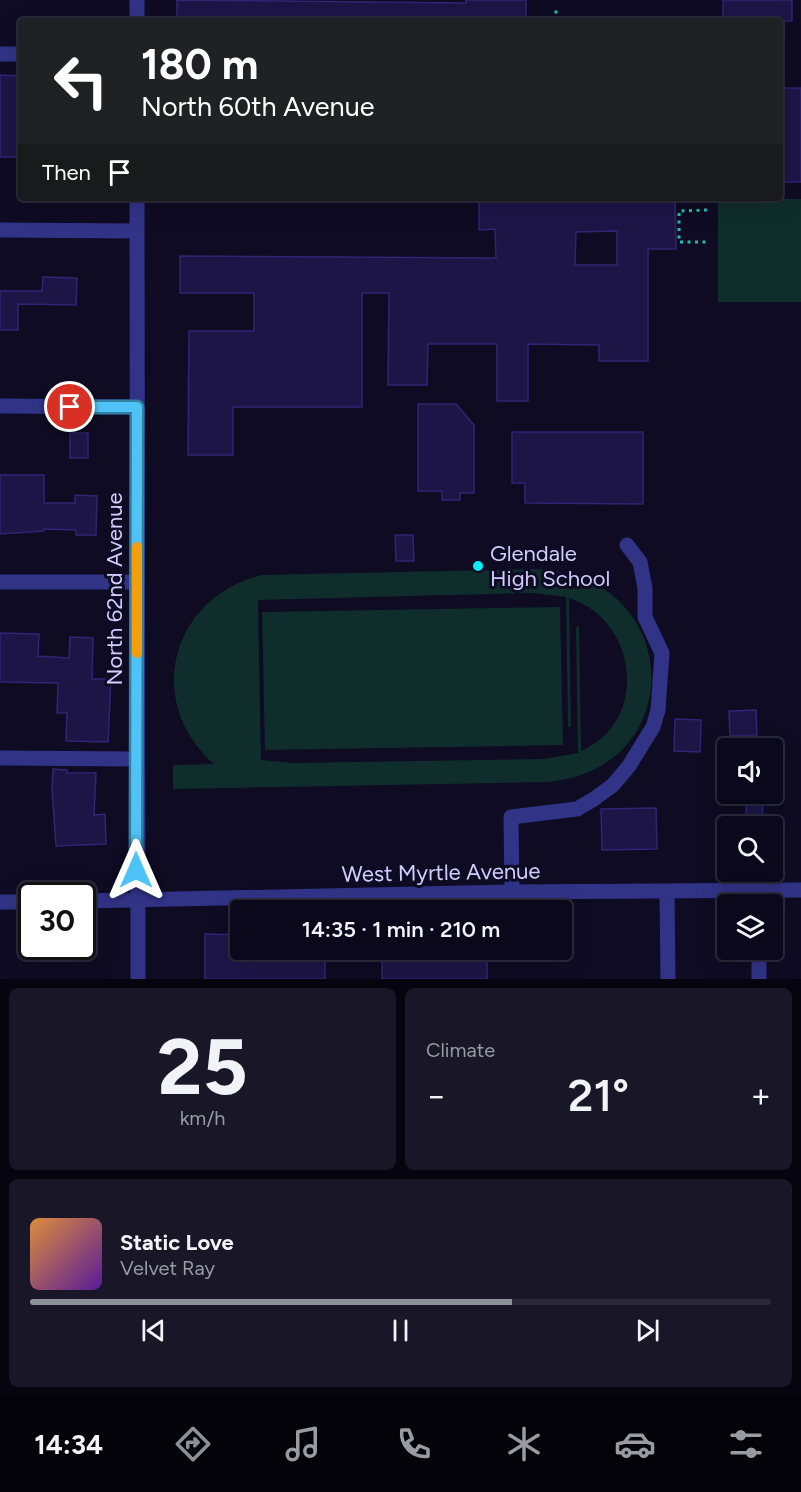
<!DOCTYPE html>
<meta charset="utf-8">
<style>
body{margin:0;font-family:Figtree,sans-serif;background:#181627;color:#f1f3f6;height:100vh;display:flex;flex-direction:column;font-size:22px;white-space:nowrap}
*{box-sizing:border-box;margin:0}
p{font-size:20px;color:#999aa2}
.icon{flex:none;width:33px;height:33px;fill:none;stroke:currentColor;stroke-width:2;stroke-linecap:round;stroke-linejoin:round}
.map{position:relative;height:979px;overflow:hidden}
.panel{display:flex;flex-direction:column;gap:9px;padding:9px;background:#06040e;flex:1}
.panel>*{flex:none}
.banner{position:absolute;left:18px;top:18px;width:765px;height:183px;border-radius:6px;box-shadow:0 6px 24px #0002,0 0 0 2px #2a2939;background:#202124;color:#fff;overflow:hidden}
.buttons{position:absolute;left:717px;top:738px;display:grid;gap:12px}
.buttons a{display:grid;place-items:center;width:66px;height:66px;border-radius:6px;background:#0a081a;box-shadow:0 6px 24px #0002,0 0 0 2px #2a2939;font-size:30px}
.speed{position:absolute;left:18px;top:882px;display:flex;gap:12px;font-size:30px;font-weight:700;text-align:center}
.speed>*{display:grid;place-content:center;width:78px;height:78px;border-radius:50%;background:#0a081a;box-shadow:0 6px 24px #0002,0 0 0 2px #2a2939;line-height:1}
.speed .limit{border:3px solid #111;border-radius:9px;background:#fff;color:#111}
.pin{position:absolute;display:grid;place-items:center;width:51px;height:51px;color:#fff;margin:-26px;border:3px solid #fff;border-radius:50%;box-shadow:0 2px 6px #0007}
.me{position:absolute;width:66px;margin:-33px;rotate:0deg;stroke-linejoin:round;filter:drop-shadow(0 0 4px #0008)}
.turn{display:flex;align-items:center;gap:21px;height:126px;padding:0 24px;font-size:27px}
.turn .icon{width:78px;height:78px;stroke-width:2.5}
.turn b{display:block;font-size:42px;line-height:51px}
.then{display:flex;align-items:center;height:57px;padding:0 24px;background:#0003;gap:12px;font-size:22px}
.big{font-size:45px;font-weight:600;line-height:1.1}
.panel .tile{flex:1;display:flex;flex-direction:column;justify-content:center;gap:9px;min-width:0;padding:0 21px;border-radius:9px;background:#181627}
.panel .dial{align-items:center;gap:0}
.dial b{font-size:78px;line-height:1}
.song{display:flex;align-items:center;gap:18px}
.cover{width:72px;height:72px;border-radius:9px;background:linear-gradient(135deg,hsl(30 70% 55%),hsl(270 70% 35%))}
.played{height:6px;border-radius:3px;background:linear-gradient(90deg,#8c9099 65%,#2a2939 65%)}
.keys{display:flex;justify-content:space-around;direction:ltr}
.heat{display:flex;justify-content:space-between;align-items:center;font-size:33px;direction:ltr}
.panel .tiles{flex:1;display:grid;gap:9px;grid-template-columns:1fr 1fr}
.tile:last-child{grid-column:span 2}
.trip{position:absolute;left:230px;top:900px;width:342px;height:60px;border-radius:6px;background:#0a081a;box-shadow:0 6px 24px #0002,0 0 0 2px #2a2939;font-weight:600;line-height:60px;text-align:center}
.tabs{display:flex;height:96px;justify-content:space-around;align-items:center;background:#04030a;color:#999aa2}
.tabs .icon{width:42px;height:42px}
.tabs .on{color:#8c9099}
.tabs b{font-size:27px;color:#f1f3f6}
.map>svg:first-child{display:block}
.green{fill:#0e2d2b;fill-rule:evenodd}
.building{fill:#1d1546;stroke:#302574;stroke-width:1.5;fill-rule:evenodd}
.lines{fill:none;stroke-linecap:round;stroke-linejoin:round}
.path{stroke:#22bfac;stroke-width:3;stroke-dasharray:3 4.5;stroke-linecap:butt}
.minor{stroke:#313387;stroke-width:15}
.route-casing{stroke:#337fa1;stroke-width:15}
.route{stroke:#4fc3f7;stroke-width:10}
.slow{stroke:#f59e0b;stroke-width:10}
.poi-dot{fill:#00edf8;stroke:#0e0b23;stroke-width:2}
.labels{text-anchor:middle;stroke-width:6;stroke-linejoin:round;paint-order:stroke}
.poi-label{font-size:22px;fill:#d0cdff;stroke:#0e0b23;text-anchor:start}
.street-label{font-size:22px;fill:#d0cdff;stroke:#0e0b23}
</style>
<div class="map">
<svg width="801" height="979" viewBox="0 0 801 979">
<rect width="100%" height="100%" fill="#0e0b23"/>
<path class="green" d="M718 199H801V302H718Z
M532 569C687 571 691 773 545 782L173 789V765L214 764C143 702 171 597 262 575ZM532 593 566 597 568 727H571L569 598C638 620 650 721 581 751L579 627H576L578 753 544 759 293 763 261 760 258 600Z
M560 607 563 745 265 750 262 612Z"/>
<path class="building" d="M177 0 466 3V0H526V21H177Z
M723 0H792V21H723Z
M0 75 19 76 18 157H0Z
M780 88H801V182H780Z
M479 198H675L676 249H648V361H599V345L528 344V401H497V344H428L427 385H388L389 293H362V407H233V455H188L189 331H254V293H180V256L496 258 495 229 479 230ZM617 231V265H575L576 232Z
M43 277 77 278 76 305 18 304V330H0V291H42Z
M418 404H456L474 425V493H460V500H442V491H418Z
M512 432H643V504L525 503V483H512Z
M70 433H88V458H70Z
M0 475H44V503H75V495L97 496 96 535H76V530L44 529V531L0 534Z
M395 535H413L414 561H396Z
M0 633 39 634 38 656 69 658 70 637 93 638 92 679H111L108 742 66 741 67 713H57L58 683 0 682Z
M756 710 757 736H730L729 711Z
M675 719 701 720 700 752 674 751Z
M53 769 67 770V773H96L94 815 105 814 106 844 56 846 52 789Z
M746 794H763L762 826H746Z
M656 808 657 849 602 850 601 809Z
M205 934 240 935V950H325V979H205Z
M382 950H487V979H382Z"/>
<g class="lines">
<path class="path" d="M556 21V10
M707 210 679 211V242H709"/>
<path class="minor" d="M137 0V21
M0 54H21
M137 198 138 979
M0 230 137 231
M0 406 137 407
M0 582H137
M0 758 137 759
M512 892 511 817 577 809 594 799 613 785 629 766 653 727 658 710 662 653 645 617V588L640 562 627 545
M667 893 668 979
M82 901 512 892 801 890
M0 902H32
M759 950V979"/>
</g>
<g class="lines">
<g class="route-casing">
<path id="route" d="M70 407H137L136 870"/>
</g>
<use href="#route" class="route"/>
<path class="slow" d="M137 547V653"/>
</g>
<circle class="poi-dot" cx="478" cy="566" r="6"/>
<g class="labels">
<g class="poi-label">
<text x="490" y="561">Glendale<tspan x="490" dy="25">High School</tspan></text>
</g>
<g class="street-label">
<text transform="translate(114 589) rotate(-90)" y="8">North 62nd Avenue</text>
<text transform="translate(441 872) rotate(-1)" y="8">West Myrtle Avenue</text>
</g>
</g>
</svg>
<div class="buttons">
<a><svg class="icon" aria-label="sound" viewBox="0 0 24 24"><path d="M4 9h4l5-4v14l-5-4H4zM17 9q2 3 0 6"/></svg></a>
<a><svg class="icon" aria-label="search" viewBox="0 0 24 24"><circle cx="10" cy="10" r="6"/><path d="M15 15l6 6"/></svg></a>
<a><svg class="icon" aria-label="layers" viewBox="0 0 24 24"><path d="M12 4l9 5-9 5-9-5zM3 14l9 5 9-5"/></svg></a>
</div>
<div class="speed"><div class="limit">30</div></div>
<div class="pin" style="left:70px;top:407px;background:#d93025"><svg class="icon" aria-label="arrive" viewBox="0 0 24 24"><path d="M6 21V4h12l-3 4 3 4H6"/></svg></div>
<svg class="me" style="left:136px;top:870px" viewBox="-20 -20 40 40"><path d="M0-17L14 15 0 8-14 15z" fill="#4fc3f7" stroke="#fff" stroke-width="4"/></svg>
<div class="trip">14:35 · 1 min · 210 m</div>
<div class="banner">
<div class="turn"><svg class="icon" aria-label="left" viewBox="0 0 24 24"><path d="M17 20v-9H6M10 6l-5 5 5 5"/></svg><div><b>180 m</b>North 60th Avenue</div></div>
<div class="then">Then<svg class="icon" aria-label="arrive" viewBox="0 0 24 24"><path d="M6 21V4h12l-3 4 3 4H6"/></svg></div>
</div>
</div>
<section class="panel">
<div class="tiles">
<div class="tile dial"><b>25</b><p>km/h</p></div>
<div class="tile"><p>Climate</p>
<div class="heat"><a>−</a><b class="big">21°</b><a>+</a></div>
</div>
<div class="tile">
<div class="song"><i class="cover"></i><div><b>Static Love</b><p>Velvet Ray</p></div></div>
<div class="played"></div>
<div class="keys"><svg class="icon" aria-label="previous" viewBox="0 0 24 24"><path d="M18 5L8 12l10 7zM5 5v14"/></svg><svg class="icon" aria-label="pause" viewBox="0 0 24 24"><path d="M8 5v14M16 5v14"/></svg><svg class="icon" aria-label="next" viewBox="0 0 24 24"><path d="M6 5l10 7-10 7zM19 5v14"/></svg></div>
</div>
</div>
</section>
<nav class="tabs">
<b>14:34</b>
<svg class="icon on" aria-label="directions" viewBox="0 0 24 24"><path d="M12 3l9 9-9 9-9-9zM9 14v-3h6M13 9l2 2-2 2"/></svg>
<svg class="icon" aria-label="music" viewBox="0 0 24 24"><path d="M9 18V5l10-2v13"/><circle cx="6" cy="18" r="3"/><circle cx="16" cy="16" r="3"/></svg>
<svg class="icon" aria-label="phone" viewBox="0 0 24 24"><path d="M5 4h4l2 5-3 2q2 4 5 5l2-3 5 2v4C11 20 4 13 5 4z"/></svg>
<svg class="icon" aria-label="climate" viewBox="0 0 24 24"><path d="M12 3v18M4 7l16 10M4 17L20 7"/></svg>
<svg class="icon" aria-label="car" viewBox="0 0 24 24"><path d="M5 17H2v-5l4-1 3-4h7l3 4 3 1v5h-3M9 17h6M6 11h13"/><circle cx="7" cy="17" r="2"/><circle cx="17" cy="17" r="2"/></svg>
<svg class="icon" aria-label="filters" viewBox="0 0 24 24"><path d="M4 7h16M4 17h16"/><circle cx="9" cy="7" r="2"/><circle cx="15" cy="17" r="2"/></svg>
</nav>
